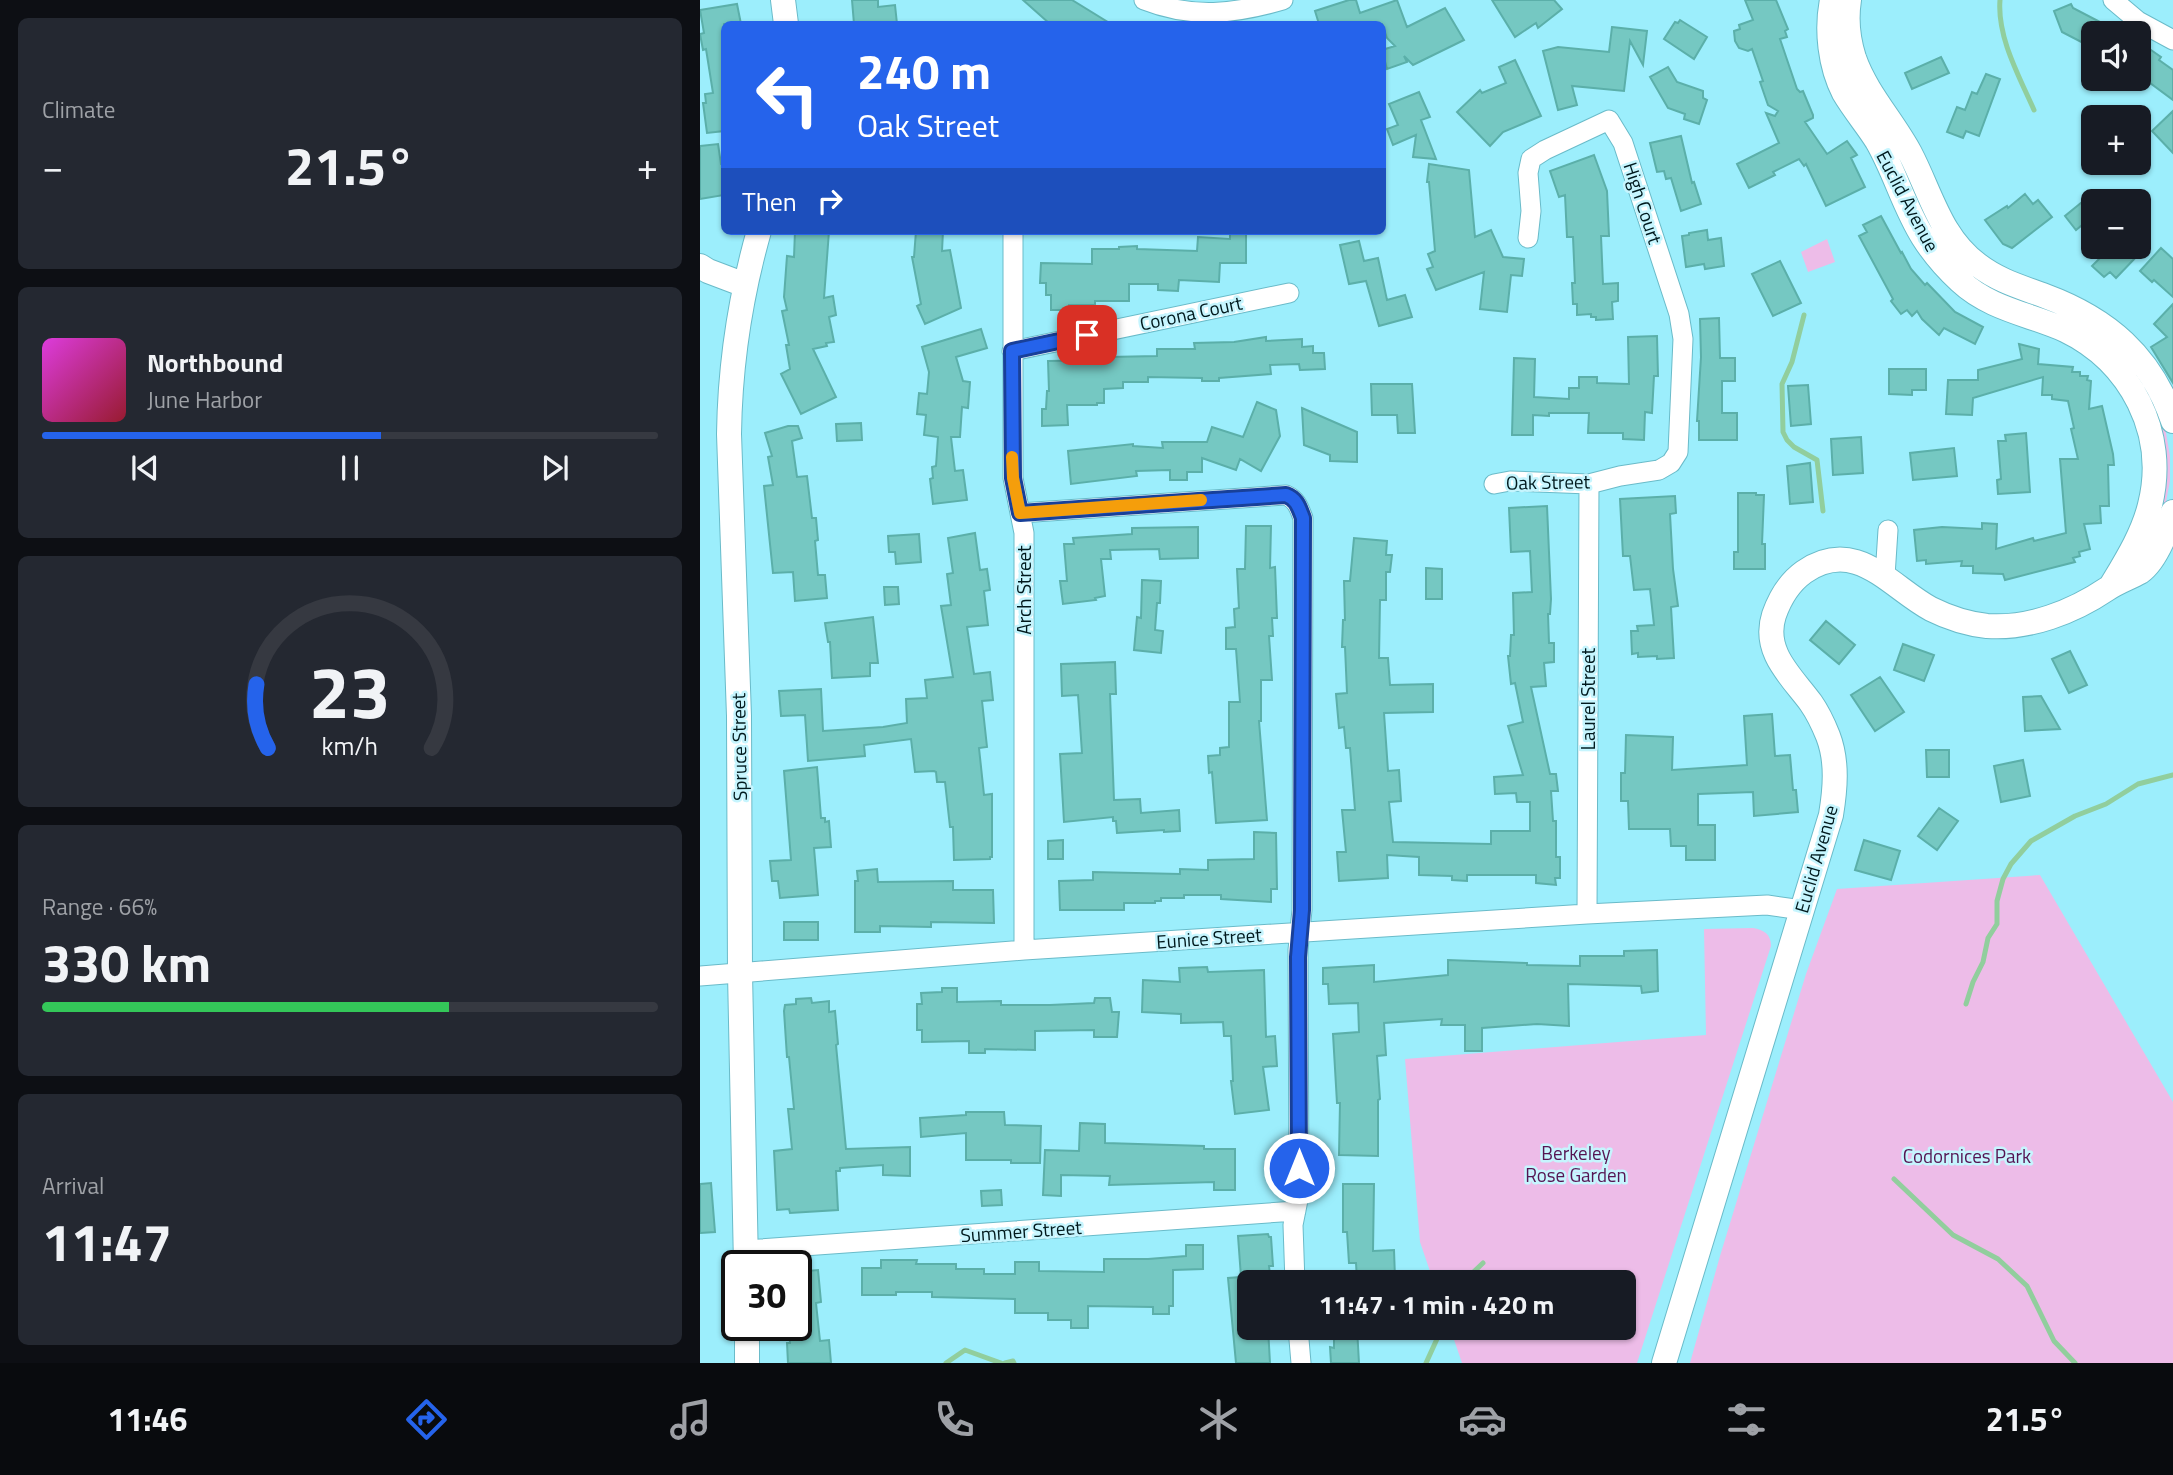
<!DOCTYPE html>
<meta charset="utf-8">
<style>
body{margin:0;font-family:"Titillium Web",sans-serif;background:#242831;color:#f1f3f6;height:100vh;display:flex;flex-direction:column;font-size:26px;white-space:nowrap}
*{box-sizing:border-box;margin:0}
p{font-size:23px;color:#9ea1a6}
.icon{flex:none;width:38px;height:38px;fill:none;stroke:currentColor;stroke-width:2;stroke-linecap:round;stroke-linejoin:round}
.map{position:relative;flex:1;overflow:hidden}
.details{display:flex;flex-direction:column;gap:18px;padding:18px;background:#0d0f14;width:700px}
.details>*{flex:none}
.banner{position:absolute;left:21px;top:21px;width:665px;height:214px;border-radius:10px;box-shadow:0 2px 5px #0004;background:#2563eb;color:#fff;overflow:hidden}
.buttons{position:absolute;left:1381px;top:21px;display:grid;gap:14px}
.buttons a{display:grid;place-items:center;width:70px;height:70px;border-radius:10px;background:#171b24;box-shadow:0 2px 5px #0004;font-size:35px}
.speed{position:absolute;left:21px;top:1250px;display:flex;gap:14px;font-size:35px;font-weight:700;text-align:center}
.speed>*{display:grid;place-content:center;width:91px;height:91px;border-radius:50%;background:#171b24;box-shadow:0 2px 5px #0004;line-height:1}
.speed .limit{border:4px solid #111;border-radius:10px;background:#fff;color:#111}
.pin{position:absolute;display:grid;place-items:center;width:60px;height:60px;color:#fff;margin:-30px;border-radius:14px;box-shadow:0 4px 10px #0006}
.me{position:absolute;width:77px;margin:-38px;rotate:0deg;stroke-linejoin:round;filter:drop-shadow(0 0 5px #0008)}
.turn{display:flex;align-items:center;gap:24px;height:147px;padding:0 21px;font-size:32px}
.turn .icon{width:91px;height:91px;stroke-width:2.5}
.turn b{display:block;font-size:49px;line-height:60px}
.then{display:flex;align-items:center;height:66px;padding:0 21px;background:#0003;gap:14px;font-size:26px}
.big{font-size:52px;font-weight:700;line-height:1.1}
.details .card{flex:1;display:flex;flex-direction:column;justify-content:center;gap:10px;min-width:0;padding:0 24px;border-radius:10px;background:#242831}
.details .dial{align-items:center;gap:0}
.dial svg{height:182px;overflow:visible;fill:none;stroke:#363941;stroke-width:7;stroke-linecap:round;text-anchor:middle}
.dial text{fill:#f1f3f6;stroke:none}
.song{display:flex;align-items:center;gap:21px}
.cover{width:84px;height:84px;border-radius:10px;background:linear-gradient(135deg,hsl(300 70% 55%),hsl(350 70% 35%))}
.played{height:7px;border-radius:4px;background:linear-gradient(90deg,#2563eb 55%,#363941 55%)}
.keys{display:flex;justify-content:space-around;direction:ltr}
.heat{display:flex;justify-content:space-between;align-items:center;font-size:38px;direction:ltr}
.charge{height:10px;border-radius:5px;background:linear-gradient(90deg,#34c759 66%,#363941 0)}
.trip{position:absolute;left:537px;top:1270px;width:399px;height:70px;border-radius:10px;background:#171b24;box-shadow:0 2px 5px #0004;font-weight:700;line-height:70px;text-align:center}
.dock{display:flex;height:112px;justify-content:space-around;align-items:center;background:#090b0e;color:#9ea1a6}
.dock .icon{width:49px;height:49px}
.dock .active{color:#2563eb}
.dock b{font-size:32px;color:#f1f3f6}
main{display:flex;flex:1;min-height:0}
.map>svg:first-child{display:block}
.green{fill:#edbce8}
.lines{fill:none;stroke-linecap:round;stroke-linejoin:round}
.stream{stroke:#91ce9d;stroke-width:5}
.building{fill:#75c8c2;stroke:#5bafa9;stroke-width:2}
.minor-casing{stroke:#6abbc9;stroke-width:21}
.tertiary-casing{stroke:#6abbc9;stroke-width:26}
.minor{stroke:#fff;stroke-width:19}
.tertiary{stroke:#fff;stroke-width:24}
.route-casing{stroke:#184099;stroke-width:18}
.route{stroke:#2563eb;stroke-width:12}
.slow{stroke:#f59e0b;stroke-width:12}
.labels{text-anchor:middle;stroke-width:5;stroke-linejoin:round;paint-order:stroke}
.street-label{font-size:19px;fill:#01191d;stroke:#c6f5fe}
.park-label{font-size:19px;fill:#551452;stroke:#c6f5fe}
</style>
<main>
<section class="details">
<div class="card"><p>Climate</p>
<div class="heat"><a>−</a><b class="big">21.5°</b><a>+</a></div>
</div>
<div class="card">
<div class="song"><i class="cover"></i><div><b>Northbound</b><p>June Harbor</p></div></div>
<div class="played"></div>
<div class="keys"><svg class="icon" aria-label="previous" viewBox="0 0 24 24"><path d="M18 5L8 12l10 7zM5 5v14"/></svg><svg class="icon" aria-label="pause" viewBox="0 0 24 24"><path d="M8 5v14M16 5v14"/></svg><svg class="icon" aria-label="next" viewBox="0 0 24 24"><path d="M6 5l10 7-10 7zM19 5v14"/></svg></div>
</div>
<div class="card dial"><svg viewBox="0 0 100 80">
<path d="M14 69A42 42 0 1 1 86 69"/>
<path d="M14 69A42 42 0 0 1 9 41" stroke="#2563eb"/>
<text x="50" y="56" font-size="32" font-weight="700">23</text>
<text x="50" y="72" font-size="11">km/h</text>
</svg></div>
<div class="card"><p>Range · 66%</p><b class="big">330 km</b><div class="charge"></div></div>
<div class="card"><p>Arrival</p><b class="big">11:47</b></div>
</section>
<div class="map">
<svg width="1473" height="1363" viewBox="0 0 1473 1363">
<rect width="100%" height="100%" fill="#9ceefc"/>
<path class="green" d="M1127 239 1135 262 1108 272 1101 252Z
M1335 302 1423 352 1463 416 1470 456V481L1466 502 1455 535 1457 417 1329 306Z
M1340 875 1473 1102V1363H990L1020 1256 1106 974 1137 889Z
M1053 928C1064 930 1071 934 1071 946L937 1363H762L750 1328H924V1283H734L720 1242 705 1059 1006 1035 1004 929Z"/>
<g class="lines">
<path class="stream" d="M1300 0C1297 37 1319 76 1334 110
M1104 315 1092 362 1082 384 1083 432 1087 440 1094 447 1117 460 1123 511
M1266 1004 1273 982 1283 962 1288 938 1297 924V901L1303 879 1311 864 1331 841 1375 816 1406 804 1438 784 1473 775
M1194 1179 1253 1235 1298 1259 1327 1286 1354 1341 1375 1363
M762 1283 783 1263
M246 1363 265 1350 301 1363
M305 1363 313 1361 314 1363
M726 1363 742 1328"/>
</g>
<path class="building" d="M152 0H178V7L195 5 197 24H154Z
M323 0H372L411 24H350Z
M649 0H656L660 13 697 0 707 27 745 8 764 40 713 65 704 56 707 62 687 69 682 50 695 46 687 38 682 24H619L615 11Z
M792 0H854L862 9 838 28 836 23 815 37Z
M1045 0H1076L1088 29 1085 31 1087 37 1080 39 1097 89 1100 92 1103 91 1113 115V118L1105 122 1127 154 1147 141 1157 155 1151 158 1165 187 1126 206 1106 164 1104 166 1099 159 1073 172 1075 175 1049 188 1037 164 1079 143 1066 113 1075 116 1078 111 1068 105 1060 82 1063 81 1052 49 1048 51 1039 48 1035 41 1034 31 1040 29 1039 25 1053 20Z
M37 4 41 24H24V131L7 133 3 103H6L5 94 13 93 6 49 3 50 0 34 4 33 0 10Z
M1371 4 1373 8 1421 33H1393V48L1362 32 1354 11Z
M980 20 1007 37 994 59 964 39 975 22 978 23Z
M912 27 947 31 943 65 930 41 924 91 872 86 877 105 858 110 843 51 858 47 909 52Z
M1438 41 1461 57 1459 60 1473 70V100L1442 77 1447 71 1438 64Z
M1241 57 1249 73 1212 89 1205 73Z
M815 60 841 116 803 132 790 146 757 112 780 90 782 93 806 83 799 67Z
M968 67 977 82 1003 91V98L1007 100 999 124 984 119 985 114 968 108 950 77Z
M1286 74 1300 79 1279 136 1266 131 1263 138 1247 132 1257 107 1265 110 1272 92 1277 94Z
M719 92 730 117 721 120 736 159 713 157 716 135 693 145 687 129 698 125 689 104Z
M1473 111V153L1452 131Z
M981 136 992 183 994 182 1001 204 981 211 971 178 966 179 964 171 957 172 950 143Z
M18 144 21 164H24V195L0 199V146Z
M894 155 907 191 909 236H901L903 284 918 283V301L912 302 913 319 896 320V317H891V314L877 315V304H873L872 283H875L873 237H867L865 195 859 197 850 171Z
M729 164 769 170 775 237 791 230 803 257 824 259 822 276 811 275 807 312 780 309 784 272 736 290 727 269 733 267 728 254 735 251 729 182H727Z
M1393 193V216L1376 230 1365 216Z
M1325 194 1333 204 1338 200 1352 217 1312 248 1303 244 1285 220 1307 206 1308 208Z
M1181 216 1201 253 1202 252 1211 269 1225 285 1227 283 1255 312 1283 327 1275 344 1244 328 1239 335 1222 319 1217 311 1212 316 1207 310 1201 314 1191 301 1193 299 1159 236 1167 232 1163 225Z
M1007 230 1008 240 1021 238 1024 266 1005 269 1004 264 986 267 982 236 989 235V233Z
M95 231H129L124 298 133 296 136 315 129 317 134 342 126 343 127 346 113 349 136 397 101 414 81 374 90 369 86 345H89L82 311 87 310 84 297 87 256 94 257Z
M216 231H243L242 251 250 250 261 308 225 324 217 306 221 304 212 257H214Z
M530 231H546V263H520L519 282 479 280 478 291 458 290V284H429V301H395V305H369V310H351V295H346V283H340L341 263 392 264V249H419V247L437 246V249L497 251 498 237 530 239Z
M659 241 664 261 678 258 687 300 705 295 712 317 679 326 666 281 649 284 640 245Z
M1411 247H1429L1438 255 1416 278 1410 272 1404 277 1392 266Z
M1461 248 1473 259V297L1454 280 1452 282 1440 271Z
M1080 261 1101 303 1073 316 1052 274Z
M1473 304V383L1451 347 1467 337 1454 324Z
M1019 318 1020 358H1035V381H1022V413H1037V440H999V421H997L1001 357 1000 319Z
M281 329 287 348 256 357 263 381 270 382 268 408 262 407 260 437H251L255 471 263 470 267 500 233 504 230 479 233 478 232 467 236 466 238 437 224 435 226 415 217 414 219 393 227 394 229 372 222 347Z
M957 336 958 376H954L952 413 945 412 944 440 923 439V433H888L889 413H849V416L833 415V435H812L814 358 835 359 834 397 869 399V388H879V377H897V383L929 384 928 337Z
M566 337V341L602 339V347L613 346V353H624L625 369 600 370 599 364 570 365 571 374 519 378V381H502V378L448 377V382H423V388L404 389V403H397V405H367L368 425 342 426V409H346L347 391H349L348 361 409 360V357L457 356V349H495L494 343 534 342Z
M1319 344 1339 349 1338 364 1373 367 1372 372H1380V376H1388L1387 380 1391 381 1389 409 1402 406 1413 454 1414 465H1408L1409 506H1400L1401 523 1384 524 1390 549 1379 552 1380 556 1373 558 1375 562 1305 580 1303 574 1273 573V566H1261L1262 561 1226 564V560L1217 561 1214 530 1242 527 1282 529V523L1297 524 1296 549 1333 538 1334 541 1366 533 1360 459H1378L1371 429 1374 428 1368 401 1352 399V395H1342L1343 377 1273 398 1272 415 1246 414 1248 380H1278V370L1322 359Z
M1189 369H1226V390H1212V395L1189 394Z
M671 384H712L715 433H698L697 415H672Z
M1108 385 1111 424 1091 426 1088 386Z
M557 402 576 410 580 436 561 471 540 459 536 470 502 458V472H487V480H470V470L436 471 437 476 371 484 368 451 433 444V446L463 448 462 442H507L512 427 543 437Z
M602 408 657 432V462L630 461V455L604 445Z
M161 423 162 440 137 441 136 424Z
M88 426H98L102 438 92 441 97 477 107 476 112 518H116L118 540 115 541 118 575H125L127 598 95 601 93 572 73 573 64 486 73 485 68 457 72 456 65 433Z
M1326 433 1330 492 1298 494 1297 480 1301 479 1298 441H1306L1305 435Z
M1161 437 1163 473 1133 475 1131 439Z
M1254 448 1257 476 1213 480 1210 453Z
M1110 463 1113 502 1090 504 1087 466Z
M1038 493H1056V495H1064L1062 544H1065V569H1034V552H1038Z
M975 496 976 513 970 514 973 569 978 606 971 607 974 658 957 659V656L938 657V653L932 654 931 631H938L937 626 954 625 950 589 934 590 930 556H923L920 499Z
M847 506 851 599 850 614H848L849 643H854V662L844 663 846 686 831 687 850 774H856L858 791H851L853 821H856V857H860V878H855L856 885 836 883V875H767V881L752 880V876L719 875V857L687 855 688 878 639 881 637 852H646L642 810H655L650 748H646L644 727 639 728 636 694 647 693 645 647H642L643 620H645L644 581H650L654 538 687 541 686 555H692L690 572H686V600H680L679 658H688L690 685 733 684V712L684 713 688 771 699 770 701 801 689 802 693 842 791 844V831H830V802H817L816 793 795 794 794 777 823 775 808 726 823 722 815 683 811 684 808 656H810L811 635H814L813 593 832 592 830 551 811 552 809 508Z
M546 526H571L570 568 575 567 577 618H572L573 636H569L572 680H561V721H559L567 820 516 823 512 772 509 773 508 756 520 755V748L529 747V702H540L536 649H526V628L535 627 534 609 539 608 537 569H545Z
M498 527V558L460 559 459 549 410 550 411 559H401L405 596 395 598 396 600 363 604 360 581H367L364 544H374L373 538 432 534V528Z
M275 533 280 570 287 569 290 590 284 591 288 625 267 627 274 674 290 672 293 700 282 701 287 747 279 748 284 795 292 794V857H290V859L254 860 253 827H250L245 782H237L236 772 234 771 215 772 211 739 164 745 165 756 108 761 105 715 81 716 79 691 121 689 123 731 183 727 207 723 206 699 227 698 225 680 253 677 241 606 251 605 247 574 253 573 248 538Z
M219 534 221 562 196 564 195 552H189L188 536Z
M726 568 742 569V599H726Z
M442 580 461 581 460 603H457L455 630 463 631 461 653 434 650 437 617 441 618Z
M184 587H198L199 604 185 605Z
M173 617 178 663H170V676L132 678 130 642H128L125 623Z
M1126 621 1155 645 1139 664 1110 640Z
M1203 644 1234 655 1224 681 1194 670Z
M1370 651 1387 685 1369 693 1352 659Z
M415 662 416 694H410L414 800 440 799 441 813 479 810 480 831 464 832V830L417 833 416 821H413V817L364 822 360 754 382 753 378 695 362 696 361 664Z
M1180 677 1204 712 1175 731 1151 695Z
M1341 696 1360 729 1325 731 1323 697Z
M1072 714 1075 756 1090 755 1093 790H1096L1098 812 1054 816 1053 792 998 794V825H1015V860H986V846H971L970 829H929L928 801H921V773H925L926 735 973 737 972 770 1047 765 1044 716Z
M1226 750H1249V777H1227Z
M1323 760 1330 796 1301 802 1294 766Z
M117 767 121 818H125V822L129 821 131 847 114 848 118 895 80 898 78 881H72L70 861 91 860 84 771Z
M1239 808 1258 821 1237 850 1218 836Z
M554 832 576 833 577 889H571V902L521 899V895H484V898H461V901H455V903H424V910H360L359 881 393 880V872L480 874V869L508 870V860L554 859Z
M363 840V859H348V841Z
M1164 840 1200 851 1191 880 1155 870Z
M177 869 178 882 253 881V890H293L294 923 231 922V927L180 926V932H155V881H158L157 871Z
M84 922H118V940H84Z
M957 950 958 991 942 993 941 986 868 984 869 1026 837 1024 782 1028V1051H765V1025H741L742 1019 684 1023 686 1055 677 1056 680 1099 678 1100V1156L639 1155 640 1103H637L633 1034 659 1032 658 1003 629 1004 628 984H623V968L674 965V982L748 975V960L827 963V965L880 966V956H924V951Z
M507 967 508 972 564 970 566 1037 575 1036 577 1066 563 1067 569 1110 535 1114 531 1081H533L531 1036H524L523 1022 481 1023V1014L442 1012 443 980 480 982 479 968Z
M242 988H257V1002L301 1001V1005H350L394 1003 395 998H410L412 1012H419L417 1037H394V1030L335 1031V1050L285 1049V1053H269V1041L222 1042V1030H217V1004H222L221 993 242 992Z
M111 998 112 1003 129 1001V1012L135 1011 138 1044 136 1045 146 1149 210 1147V1176L183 1175V1165L140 1168V1171H136L138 1210 90 1213 89 1209 77 1210 74 1151 92 1149 88 1109H94L89 1057H87L84 1011 85 1005 96 1004V999Z
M266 1112H304L305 1125 341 1126 340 1163H311V1160H266V1133L221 1137 220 1118 266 1115Z
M380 1123 405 1124V1143L504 1146V1149H535V1190H514V1182L409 1185 410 1176 361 1175V1196L343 1195 345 1150 379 1151Z
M11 1183 15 1232 0 1233V1184Z
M643 1184H674L673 1251 694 1250 695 1278 657 1280 656 1263H649L647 1232H643Z
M301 1190 302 1205 282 1206 281 1191Z
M568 1234 569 1237H571L573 1266H569L571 1283H550V1328H568L570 1363H536L528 1278 541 1277 538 1236Z
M486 1245H503V1269L473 1270V1306H469V1314H453V1307L388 1306V1328H371V1320H348V1313H315V1299L232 1297V1292H196V1295H162V1268H181V1260H217L216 1264H256V1269H284V1274H315V1262H339V1271L404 1272V1259H448L486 1256Z
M118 1270 121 1302 116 1303 120 1341 129 1340 131 1363H88L87 1343H90L89 1325H96V1272Z
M643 1328H657L659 1363H631L630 1347 634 1348V1333H643Z"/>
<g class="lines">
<g class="minor-casing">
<path id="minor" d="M444 0C492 19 535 14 583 0
M1413 0 1438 21 1473 40
M313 231V478L324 533V950
M312 351 589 293
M794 484 810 481 889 484 920 476 959 470 971 463 978 452 983 339 979 314 923 143 909 120 845 150 831 159 828 173 831 211 828 238
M320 513 586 495C597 500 599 508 603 518L602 910 598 950 599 1195 593 1225 595 1283
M1185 576 1188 530
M887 914 889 484
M0 976 324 950 887 914 1067 905 1102 910
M46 1250 596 1211
M598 1328 601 1363"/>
</g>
<g class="tertiary-casing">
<path id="tertiary" d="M83 0 86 24
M1132 0C1126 30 1130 66 1144 93 1154 110 1167 125 1177 141 1195 172 1204 207 1223 237 1233 253 1246 268 1260 281 1290 309 1329 314 1365 330 1431 362 1468 433 1450 505 1443 534 1426 561 1411 586
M1149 0C1146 19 1148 39 1154 58 1166 93 1193 121 1210 153 1231 193 1240 237 1278 265 1299 281 1321 287 1345 296 1407 319 1451 356 1473 421
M0 266 8 271 45 285
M46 1265 40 973 39 716 29 434C30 364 40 298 59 231
M47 1325V1363
M964 1363 1131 815C1135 790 1138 762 1128 736 1124 726 1118 713 1111 703 1092 677 1062 652 1074 615 1080 598 1090 582 1104 572 1156 536 1190 587 1231 609 1247 617 1269 624 1287 626 1329 629 1373 612 1407 589 1417 582 1429 578 1440 572 1456 561 1467 531 1473 512"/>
</g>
<use href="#minor" class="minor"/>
<use href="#tertiary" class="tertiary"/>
</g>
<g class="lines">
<g class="route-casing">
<path id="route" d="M387 335 312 351 313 478 320 513 586 495C597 499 599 508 603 518L602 910 598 957 599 1168"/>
</g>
<use href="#route" class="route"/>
<path class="slow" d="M312 457 313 478 320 513 501 500"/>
</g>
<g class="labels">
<g class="street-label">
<text transform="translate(1208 201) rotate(62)" y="7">Euclid Avenue</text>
<text transform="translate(943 203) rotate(72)" y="7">High Court</text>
<text transform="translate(491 313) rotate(-12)" y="7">Corona Court</text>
<text transform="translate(848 482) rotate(-1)" y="7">Oak Street</text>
<text transform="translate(324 590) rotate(-90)" y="7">Arch Street</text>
<text transform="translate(888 699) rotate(-90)" y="7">Laurel Street</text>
<text transform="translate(39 747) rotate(-91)" y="7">Spruce Street</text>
<text transform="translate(1116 859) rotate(-74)" y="7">Euclid Avenue</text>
<text transform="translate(509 938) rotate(-4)" y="7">Eunice Street</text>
<text transform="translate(321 1231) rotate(-4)" y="7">Summer Street</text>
</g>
<g class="park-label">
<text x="876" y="1160">Berkeley<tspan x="876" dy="22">Rose Garden</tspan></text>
<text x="1267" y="1163">Codornices Park</text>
</g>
</g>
</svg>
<div class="buttons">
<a><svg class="icon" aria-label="sound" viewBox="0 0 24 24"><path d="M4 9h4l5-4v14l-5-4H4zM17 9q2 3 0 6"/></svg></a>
<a>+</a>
<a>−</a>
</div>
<div class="speed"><div class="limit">30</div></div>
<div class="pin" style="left:387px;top:335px;background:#d93025"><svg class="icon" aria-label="arrive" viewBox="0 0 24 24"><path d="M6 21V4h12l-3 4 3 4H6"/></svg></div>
<svg class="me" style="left:599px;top:1168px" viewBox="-20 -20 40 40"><circle r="17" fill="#2563eb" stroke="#fff" stroke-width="3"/><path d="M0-11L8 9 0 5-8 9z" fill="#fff"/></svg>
<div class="trip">11:47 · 1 min · 420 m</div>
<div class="banner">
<div class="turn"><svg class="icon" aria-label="left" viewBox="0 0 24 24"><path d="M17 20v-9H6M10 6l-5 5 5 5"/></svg><div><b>240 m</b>Oak Street</div></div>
<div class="then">Then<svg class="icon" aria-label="right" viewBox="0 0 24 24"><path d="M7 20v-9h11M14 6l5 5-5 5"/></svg></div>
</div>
</div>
</main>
<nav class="dock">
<b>11:46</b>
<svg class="icon active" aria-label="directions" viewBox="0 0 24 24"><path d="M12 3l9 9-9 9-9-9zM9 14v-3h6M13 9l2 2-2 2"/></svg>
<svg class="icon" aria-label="music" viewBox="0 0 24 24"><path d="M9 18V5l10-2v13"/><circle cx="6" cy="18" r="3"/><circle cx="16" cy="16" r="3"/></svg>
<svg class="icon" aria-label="phone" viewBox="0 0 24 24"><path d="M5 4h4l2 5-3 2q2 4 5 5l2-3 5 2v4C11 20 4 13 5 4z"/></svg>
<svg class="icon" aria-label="climate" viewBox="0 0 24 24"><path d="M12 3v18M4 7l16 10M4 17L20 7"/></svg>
<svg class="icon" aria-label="car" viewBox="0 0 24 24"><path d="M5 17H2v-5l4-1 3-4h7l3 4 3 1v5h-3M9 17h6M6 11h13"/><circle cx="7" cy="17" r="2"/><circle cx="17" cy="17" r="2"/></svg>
<svg class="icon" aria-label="filters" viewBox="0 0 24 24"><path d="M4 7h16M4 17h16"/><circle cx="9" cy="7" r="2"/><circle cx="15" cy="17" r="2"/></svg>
<b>21.5°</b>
</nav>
